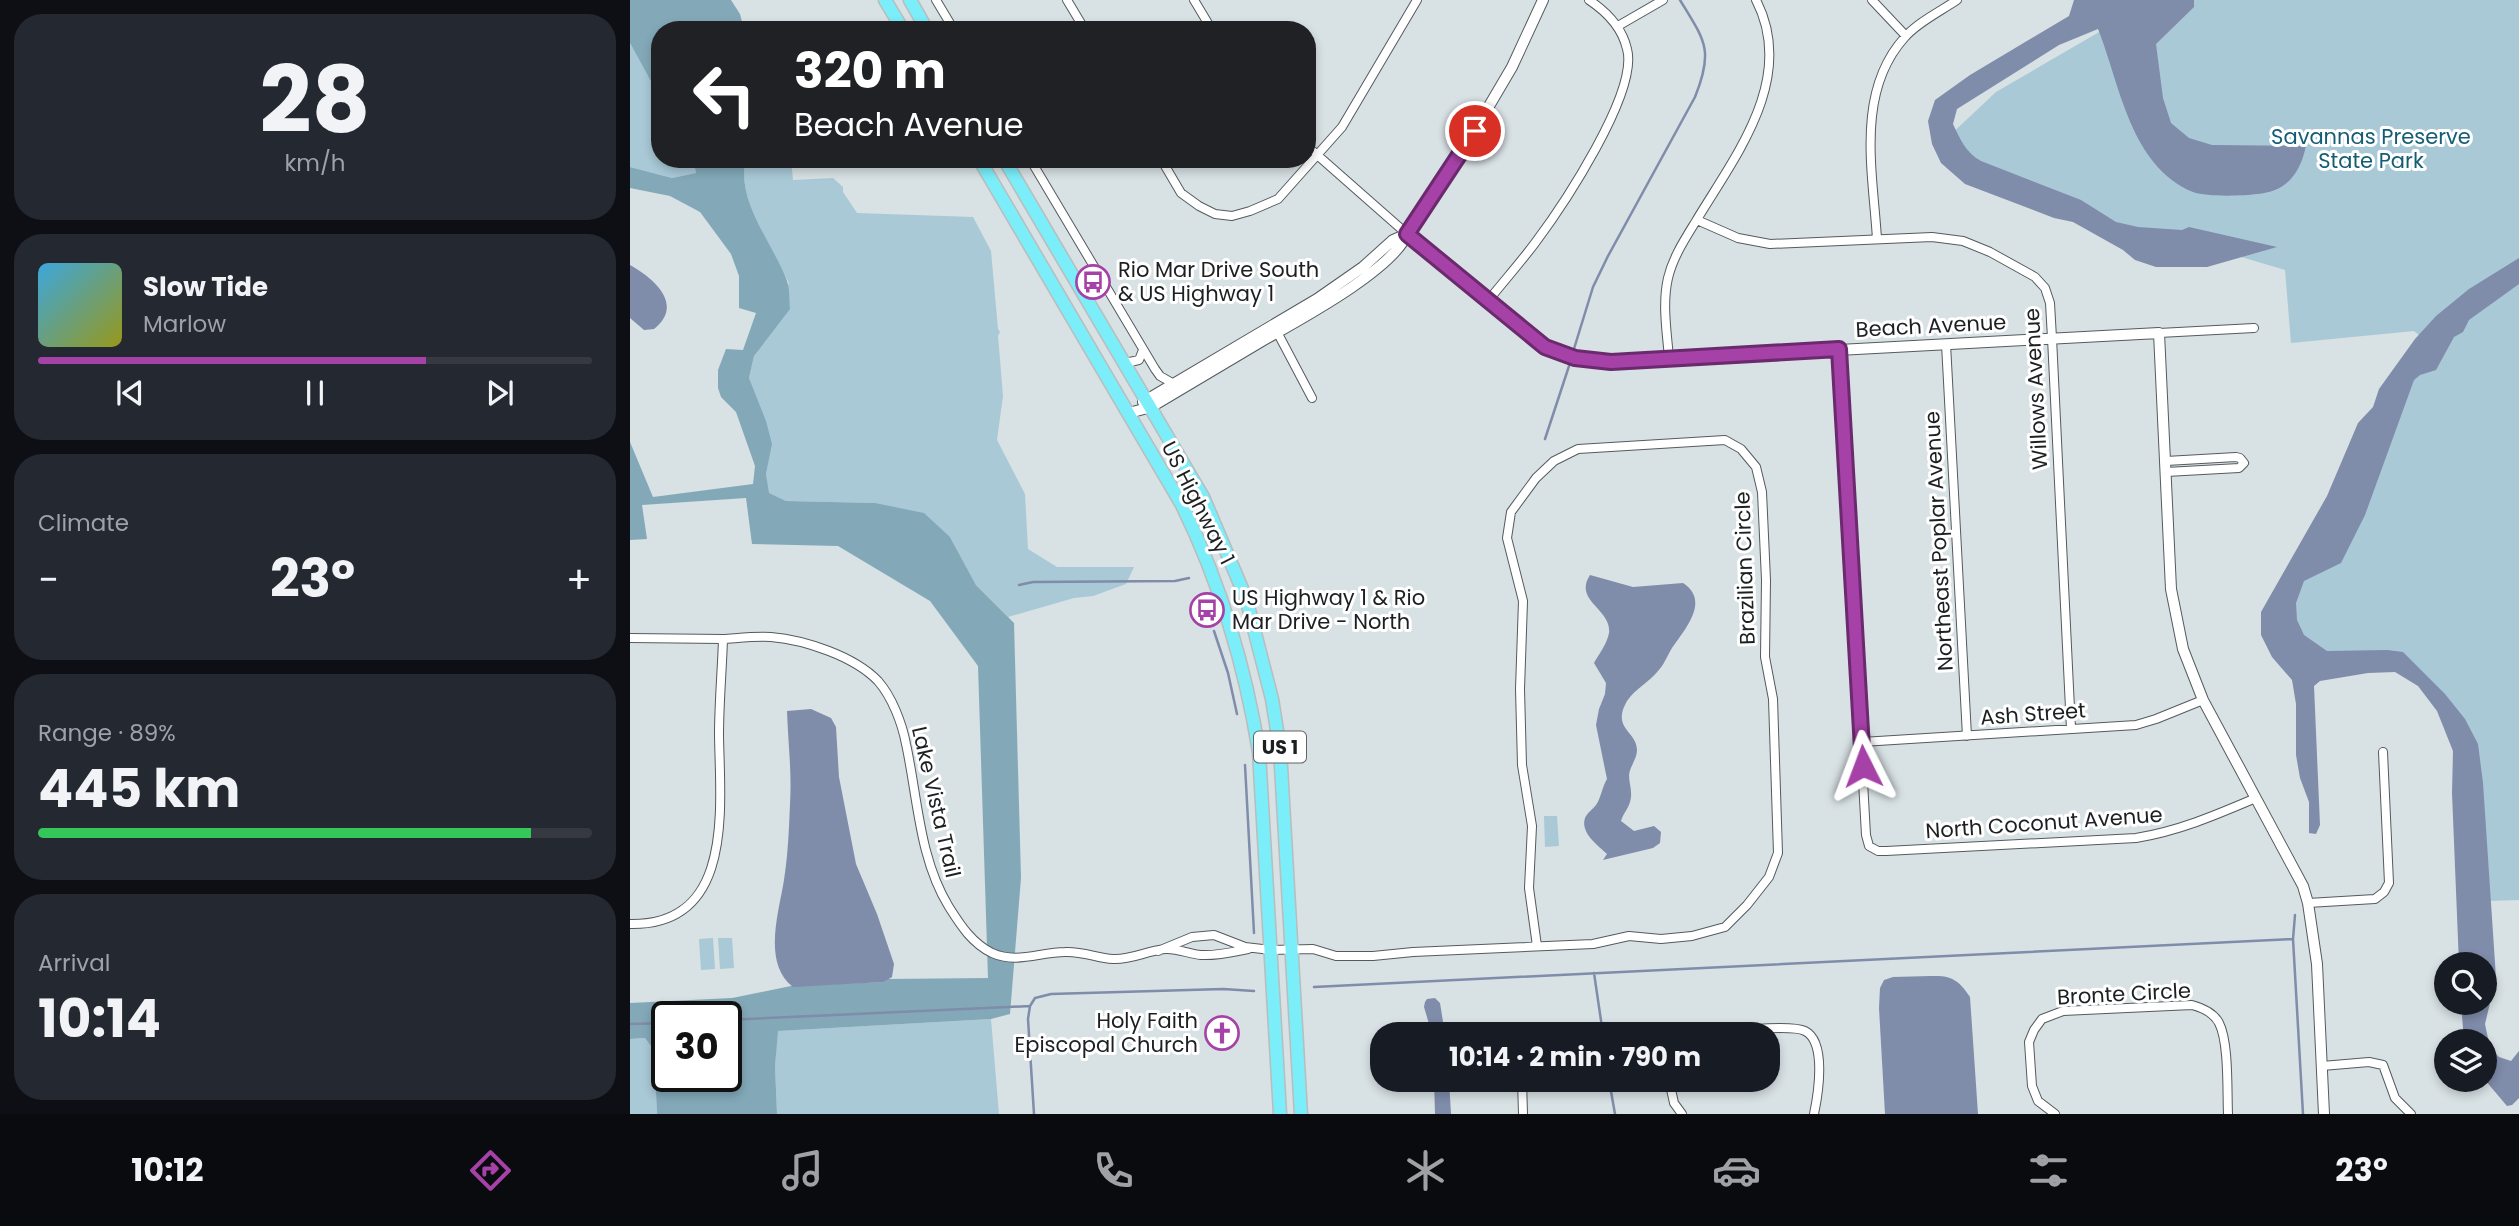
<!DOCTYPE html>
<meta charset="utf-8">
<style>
body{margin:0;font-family:Poppins,sans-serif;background:#242831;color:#f1f3f6;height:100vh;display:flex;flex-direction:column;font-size:26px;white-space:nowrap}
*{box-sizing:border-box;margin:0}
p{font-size:23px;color:#9ea1a6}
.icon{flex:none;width:38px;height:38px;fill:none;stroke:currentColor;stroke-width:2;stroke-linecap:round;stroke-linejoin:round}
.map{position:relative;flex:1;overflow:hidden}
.details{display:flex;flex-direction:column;gap:14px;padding:14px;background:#0d0f14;width:630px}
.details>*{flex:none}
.top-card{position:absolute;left:21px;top:21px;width:665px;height:147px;border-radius:28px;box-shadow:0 4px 10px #0003;background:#202124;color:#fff;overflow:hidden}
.controls{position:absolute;left:1804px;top:952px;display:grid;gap:14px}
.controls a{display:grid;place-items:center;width:63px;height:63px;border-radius:50%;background:#171b24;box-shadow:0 4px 10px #0003;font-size:35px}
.speed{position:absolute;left:21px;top:1001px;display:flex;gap:14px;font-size:35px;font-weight:700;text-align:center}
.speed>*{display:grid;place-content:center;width:91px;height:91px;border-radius:50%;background:#171b24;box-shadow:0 4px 10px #0003;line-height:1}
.speed .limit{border:4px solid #111;border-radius:10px;background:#fff;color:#111}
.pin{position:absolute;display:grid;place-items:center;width:60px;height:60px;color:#fff;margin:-30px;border:4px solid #fff;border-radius:50%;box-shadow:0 2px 7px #0007}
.me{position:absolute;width:77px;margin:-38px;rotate:357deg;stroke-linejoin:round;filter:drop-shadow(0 0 5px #0008)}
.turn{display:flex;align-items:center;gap:24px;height:147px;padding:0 28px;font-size:32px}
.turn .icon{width:91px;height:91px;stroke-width:2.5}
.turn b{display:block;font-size:49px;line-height:60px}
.big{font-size:52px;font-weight:700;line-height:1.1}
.details .widget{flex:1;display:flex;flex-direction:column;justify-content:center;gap:10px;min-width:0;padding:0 24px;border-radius:28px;background:#242831}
.details .dial{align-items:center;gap:0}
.dial b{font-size:91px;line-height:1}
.song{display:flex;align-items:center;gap:21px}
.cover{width:84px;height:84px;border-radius:10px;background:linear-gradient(135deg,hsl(200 70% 55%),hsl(60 70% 35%))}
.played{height:7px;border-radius:4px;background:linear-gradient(90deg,#a541a7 70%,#363941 70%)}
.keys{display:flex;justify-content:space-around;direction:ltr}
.heat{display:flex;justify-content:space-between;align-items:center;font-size:38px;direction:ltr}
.charge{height:10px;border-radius:5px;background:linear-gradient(90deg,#34c759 89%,#363941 0)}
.trip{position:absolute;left:740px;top:1022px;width:410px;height:70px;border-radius:28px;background:#171b24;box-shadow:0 4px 10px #0003;font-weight:700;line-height:70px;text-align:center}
.tab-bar{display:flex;height:112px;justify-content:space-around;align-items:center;background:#090b0e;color:#9ea1a6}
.tab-bar .icon{width:49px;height:49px}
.tab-bar .current{color:#a541a7}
.tab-bar b{font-size:32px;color:#f1f3f6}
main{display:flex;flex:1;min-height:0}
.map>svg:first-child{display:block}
.green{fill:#a9c9d7}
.forest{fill:#83a9b9;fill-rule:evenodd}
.water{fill:#7f8caa}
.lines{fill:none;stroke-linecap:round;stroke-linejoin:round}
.stream{stroke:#7f8caa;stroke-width:2.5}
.minor-casing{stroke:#545b5e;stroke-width:10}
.tertiary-casing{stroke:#545b5e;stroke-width:12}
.primary-casing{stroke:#bbbcbc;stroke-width:15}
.minor{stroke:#fff;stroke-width:8}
.tertiary{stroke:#fff;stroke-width:10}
.primary{stroke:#7beef9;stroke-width:12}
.route-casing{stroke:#6b2a6d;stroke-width:18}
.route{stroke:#a541a7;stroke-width:12}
.labels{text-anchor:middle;stroke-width:6;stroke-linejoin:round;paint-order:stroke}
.shield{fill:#fff;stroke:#616364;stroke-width:2}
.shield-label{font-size:19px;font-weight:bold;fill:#1d2021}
.park-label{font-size:21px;fill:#155d75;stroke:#fff}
.poi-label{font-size:21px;fill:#1d2021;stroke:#fff;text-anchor:start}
.street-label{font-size:21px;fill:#1d2021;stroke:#fff}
</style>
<main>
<section class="details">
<div class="widget dial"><b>28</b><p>km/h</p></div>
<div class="widget">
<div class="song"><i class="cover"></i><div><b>Slow Tide</b><p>Marlow</p></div></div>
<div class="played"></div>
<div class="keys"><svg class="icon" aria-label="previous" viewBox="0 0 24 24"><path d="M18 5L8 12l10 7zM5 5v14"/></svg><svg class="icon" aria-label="pause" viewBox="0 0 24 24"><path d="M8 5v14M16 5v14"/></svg><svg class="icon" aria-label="next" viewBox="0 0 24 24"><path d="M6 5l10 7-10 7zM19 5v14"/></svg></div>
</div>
<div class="widget"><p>Climate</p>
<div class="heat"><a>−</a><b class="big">23°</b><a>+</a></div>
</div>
<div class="widget"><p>Range · 89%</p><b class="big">445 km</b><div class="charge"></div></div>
<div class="widget"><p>Arrival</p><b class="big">10:14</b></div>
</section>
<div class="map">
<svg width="1889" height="1114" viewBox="0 0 1889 1114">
<rect width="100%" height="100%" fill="#d8e1e4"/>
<path class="green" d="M1493 0H1889V900L1856 901 1851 773 1790 678 1759 662 1687 661 1651 616 1802 346 1784 331 1661 343 1655 270 1598 253 1383 202 1316 139 1366 92 1495 17Z
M0 43 30 98V159H63L66 173 42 178 0 167Z
M118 159H161L163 180 203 178 213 187V192L227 213 343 217 361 251 368 329 370 332 368 336 373 396 367 440 395 494 398 549 427 567H504L496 584 463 596 444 598 378 617 346 585 320 537 245 503 156 501 138 493 136 474 141 443 119 378 124 356 159 283C141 250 108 200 115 162Z
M914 816H927L929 846 915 847Z
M83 938 85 969 71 970 69 939Z
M88 938H102L104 968 90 969Z
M361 1019 369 1114H147L145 1066 147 1031Z
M15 1038 24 1050 27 1114H0V1039Z"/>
<path class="forest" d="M0 0H101L110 14 114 30H30V98L0 43Z
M63 159H118L115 162C108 205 143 243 157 281 160 289 159 300 160 309L124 356 119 378 136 421 142 444 136 474 139 493 156 501 245 503 294 513 320 537 346 585 384 623 391 878 380 1014 361 1019 148 1031 145 1066 147 1114H27L24 1050 15 1038 0 1039V1003L102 998 161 986 254 982 258 979 358 978 348 666 300 601 208 546 122 544 116 498 12 505 17 539 0 540V442L23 497 123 484 125 466 106 412 91 397 88 388V370L96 349 113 350 126 313 109 308V276L101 254 70 212 40 196 0 188V167L42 178 66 173ZM37 1017H96V1076H37Z"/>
<path class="water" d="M1444 0H1564V7L1526 44 1533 98 1541 123 1559 138 1582 145 1676 146C1670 173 1657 192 1627 194 1611 196 1577 197 1563 192 1500 166 1490 84 1468 29L1429 45 1327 109 1323 124C1330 139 1336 153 1351 161L1451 200 1486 222 1508 227 1552 230 1559 227 1647 247 1577 267H1526L1505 260 1493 250 1443 222 1424 218 1335 184 1311 163 1302 144 1298 121 1305 100 1340 75 1439 16Z
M1889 258V284L1839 320 1833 332 1824 337 1806 370 1790 375 1784 380 1735 515 1711 563 1674 581 1666 603 1667 620 1674 635 1697 651 1757 650 1773 652 1815 694 1835 719 1848 744 1853 783 1866 978 1855 1024 1860 1048 1869 1057 1881 1061 1889 1051V1098L1882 1105 1877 1106 1855 1080V1041H1834L1831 1003H1855V964H1829L1822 793 1823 751 1807 711 1788 686 1765 672 1738 673 1690 681 1684 686 1690 825 1686 834 1679 833V802L1670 778 1666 755V704L1662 680 1642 657 1631 635V612L1697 496 1728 423 1743 407 1749 389 1785 339 1806 316 1839 289Z
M0 265C23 278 55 304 24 329L14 330 0 318Z
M960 575 1003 587 1053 583C1081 601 1054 630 1042 648 1037 656 1034 665 1028 671 1019 682 1005 689 997 701 981 729 1007 731 1007 750 1007 759 1000 766 999 775 999 784 1003 792 1000 802 998 809 993 814 991 821L1004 831 1024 826 1031 832 1030 843 1023 848 977 859 973 860 977 854C968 845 950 833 955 818 957 813 963 809 966 805 971 798 972 787 977 779L966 725 969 709 975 694 976 683 964 663C969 654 977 644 979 633 982 609 943 601 960 575Z
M181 709 201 718 206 727 209 777 226 864 247 914 264 964 262 977 254 982 163 987C132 963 149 912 154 880 158 855 159 829 160 804 162 773 158 742 157 711Z
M1301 976C1321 975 1329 980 1340 997L1348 1114H1255L1249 1008 1250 988 1254 980 1263 977Z
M805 998 810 1003 815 1034H802L794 1007 795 1002 797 999Z
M804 1080H819L821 1114H805Z"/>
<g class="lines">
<path class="stream" d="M943 352 963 287 978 256 1065 97C1084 50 1075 41 1050 0
M915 439 940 363
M389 585 403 582 545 581 559 578
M584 631 598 673 607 714
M615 765 624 933
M1665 915 1663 939 1673 1114
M964 973 973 1034
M684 987 1663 939
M96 1020 400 1006
M0 1024 37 1023
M979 1080 985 1114
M404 1114 398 1019 400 1006 405 998 421 994 593 989 624 991"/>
<g class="minor-casing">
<path id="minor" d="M306 0 324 30
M437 0 455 30
M564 0 582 30
M1242 0 1276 36
M988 26 1033 0
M677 146 777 234
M400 159 525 369 530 376 544 384
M531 159 551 193 569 206 585 214 602 216 620 211 648 199 712 127 787 0
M1067 220 1108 238 1140 244 1302 237 1333 241 1360 252 1405 277 1415 288 1420 303 1422 338 1441 729
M1247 239C1243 172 1225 92 1275 37 1288 22 1311 11 1327 0
M858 301C873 282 890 263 905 243 932 207 1009 92 997 49 992 27 977 12 959 0
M645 328 682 398
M1529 333 1624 328
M1316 344 1337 736
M1209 350 1236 835 1239 846 1248 851H1256L1506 838C1549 831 1586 815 1626 798
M1039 358C1037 333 1032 304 1038 278 1043 257 1055 239 1066 221 1105 156 1167 79 1126 0
M495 363 509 360 513 350
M1536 461 1606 457 1610 458 1614 463 1609 468 1536 472
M0 638 93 639C92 671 89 703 89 735 90 807 105 926 0 924
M93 639C109 638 126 636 141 637 175 640 224 656 248 681 262 697 272 723 276 744 288 799 289 858 319 907 331 926 342 943 362 953 387 964 410 952 435 952 452 951 467 958 483 959 501 960 516 951 535 949 547 948 559 954 571 955 587 956 603 952 618 949
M1232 742 1506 725 1526 719 1573 700
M1678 903 1745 899 1754 892 1759 883 1753 752
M528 951 562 937 584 935 615 947 641 950 683 949 706 956H743L783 952 963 944 999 936 1031 939 1062 936 1095 927 1117 905 1139 877 1148 853 1143 699 1135 657 1136 580 1132 492 1126 467 1111 449 1095 440 948 449 924 461 906 478 881 512 877 538 893 601 890 689 892 765 902 826 899 888 907 946
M1065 1034C1086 1033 1159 1023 1175 1031 1197 1042 1188 1095 1184 1114
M1692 1066 1739 1062 1753 1065 1765 1098 1781 1114
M892 1080 893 1114
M1039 1080 1044 1103 1052 1114
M1425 1114 1408 1101 1402 1086 1399 1042 1404 1030 1412 1019 1433 1011 1562 1005C1573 1008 1584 1013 1589 1023 1599 1042 1597 1091 1598 1114"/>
</g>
<g class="tertiary-casing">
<path id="tertiary" d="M777 234 915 347 945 358 981 362 1529 333 1541 589 1553 649 1573 700 1673 886 1678 903 1687 964 1694 1114
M513 402 687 299 733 267 763 240 777 234
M499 413 521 407C558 385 595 363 632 341 667 321 763 270 777 234L832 152 882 67 913 0"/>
</g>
<g class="primary-casing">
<path id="primary" d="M255 0 273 30
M280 0 297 30
M349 159 552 505C591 585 615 665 629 752L650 1114
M374 159 573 497 616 598 642 699 650 749 671 1114"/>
</g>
<use href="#minor" class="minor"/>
<use href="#tertiary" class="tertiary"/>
<use href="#primary" class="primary"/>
</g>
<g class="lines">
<g class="route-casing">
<path id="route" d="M845 131 777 234 915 347 945 358 981 362 1209 349 1233 766"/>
</g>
<use href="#route" class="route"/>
</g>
<defs>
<g id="bus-ring" transform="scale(1.75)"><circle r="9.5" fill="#fff" stroke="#a541a7" stroke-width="1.5"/><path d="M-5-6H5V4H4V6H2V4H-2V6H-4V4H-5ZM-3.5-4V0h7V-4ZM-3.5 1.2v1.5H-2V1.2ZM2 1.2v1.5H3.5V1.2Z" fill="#a541a7"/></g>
<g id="church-ring" transform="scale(1.75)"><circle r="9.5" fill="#fff" stroke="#a541a7" stroke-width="1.5"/><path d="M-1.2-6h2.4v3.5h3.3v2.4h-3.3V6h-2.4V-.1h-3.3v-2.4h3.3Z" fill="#a541a7"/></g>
</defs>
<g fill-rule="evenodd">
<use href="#bus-ring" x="463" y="282"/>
<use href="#bus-ring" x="577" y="610"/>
<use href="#church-ring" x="592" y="1033"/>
</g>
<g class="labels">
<rect class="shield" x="624" y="731.5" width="52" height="31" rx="5"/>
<g class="shield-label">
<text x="650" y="754">US 1</text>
</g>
<g class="park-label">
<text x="1741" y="144">Savannas Preserve<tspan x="1741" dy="24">State Park</tspan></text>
</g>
<g class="poi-label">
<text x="488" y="277">Rio Mar Drive South<tspan x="488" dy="24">&amp; US Highway 1</tspan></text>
<text x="602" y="605">US Highway 1 &amp; Rio<tspan x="602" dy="24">Mar Drive - North</tspan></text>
<text x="568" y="1028" text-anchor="end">Holy Faith<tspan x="568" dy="24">Episcopal Church</tspan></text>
</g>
<g class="street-label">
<text transform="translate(1301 326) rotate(-3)" y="7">Beach Avenue</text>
<text transform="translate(1406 389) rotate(-93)" y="7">Willows Avenue</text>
<text transform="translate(568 503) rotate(63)" y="7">US Highway 1</text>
<text transform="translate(1309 541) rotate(-93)" y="7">Northeast Poplar Avenue</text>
<text transform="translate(1115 568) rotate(-92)" y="7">Brazilian Circle</text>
<text transform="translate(1403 714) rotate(-4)" y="7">Ash Street</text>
<text transform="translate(306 802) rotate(77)" y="7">Lake Vista Trail</text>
<text transform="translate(1414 823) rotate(-4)" y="7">North Coconut Avenue</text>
<text transform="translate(1494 994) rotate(-3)" y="7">Bronte Circle</text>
</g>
</g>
</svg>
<div class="controls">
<a><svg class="icon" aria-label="search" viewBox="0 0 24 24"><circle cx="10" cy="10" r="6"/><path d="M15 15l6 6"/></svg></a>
<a><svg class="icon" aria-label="layers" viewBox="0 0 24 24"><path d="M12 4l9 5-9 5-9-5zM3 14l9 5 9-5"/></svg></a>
</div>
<div class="speed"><div class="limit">30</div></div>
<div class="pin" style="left:845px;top:131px;background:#d93025"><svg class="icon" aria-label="arrive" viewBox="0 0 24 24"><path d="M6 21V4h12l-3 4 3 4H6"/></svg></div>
<svg class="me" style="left:1233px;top:766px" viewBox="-20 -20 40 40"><path d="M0-17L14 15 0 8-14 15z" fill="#a541a7" stroke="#fff" stroke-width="4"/></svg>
<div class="trip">10:14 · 2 min · 790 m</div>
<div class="top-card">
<div class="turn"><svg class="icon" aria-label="left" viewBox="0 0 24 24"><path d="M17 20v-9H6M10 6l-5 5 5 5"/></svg><div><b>320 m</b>Beach Avenue</div></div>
</div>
</div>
</main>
<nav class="tab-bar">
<b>10:12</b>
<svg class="icon current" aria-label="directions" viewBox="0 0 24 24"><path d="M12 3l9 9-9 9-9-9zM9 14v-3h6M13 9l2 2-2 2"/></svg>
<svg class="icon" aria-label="music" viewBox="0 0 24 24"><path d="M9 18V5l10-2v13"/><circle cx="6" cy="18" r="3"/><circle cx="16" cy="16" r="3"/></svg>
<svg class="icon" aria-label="phone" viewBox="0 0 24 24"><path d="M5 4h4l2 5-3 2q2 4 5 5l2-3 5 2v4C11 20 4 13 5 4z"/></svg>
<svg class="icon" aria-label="climate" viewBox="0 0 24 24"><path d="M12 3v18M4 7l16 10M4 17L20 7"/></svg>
<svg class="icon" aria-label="car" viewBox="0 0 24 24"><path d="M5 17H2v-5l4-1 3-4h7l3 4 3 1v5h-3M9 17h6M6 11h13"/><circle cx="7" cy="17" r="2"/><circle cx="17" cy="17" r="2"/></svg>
<svg class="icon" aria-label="filters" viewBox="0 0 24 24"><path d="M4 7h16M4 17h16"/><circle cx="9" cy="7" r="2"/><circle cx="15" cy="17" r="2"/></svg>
<b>23°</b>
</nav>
